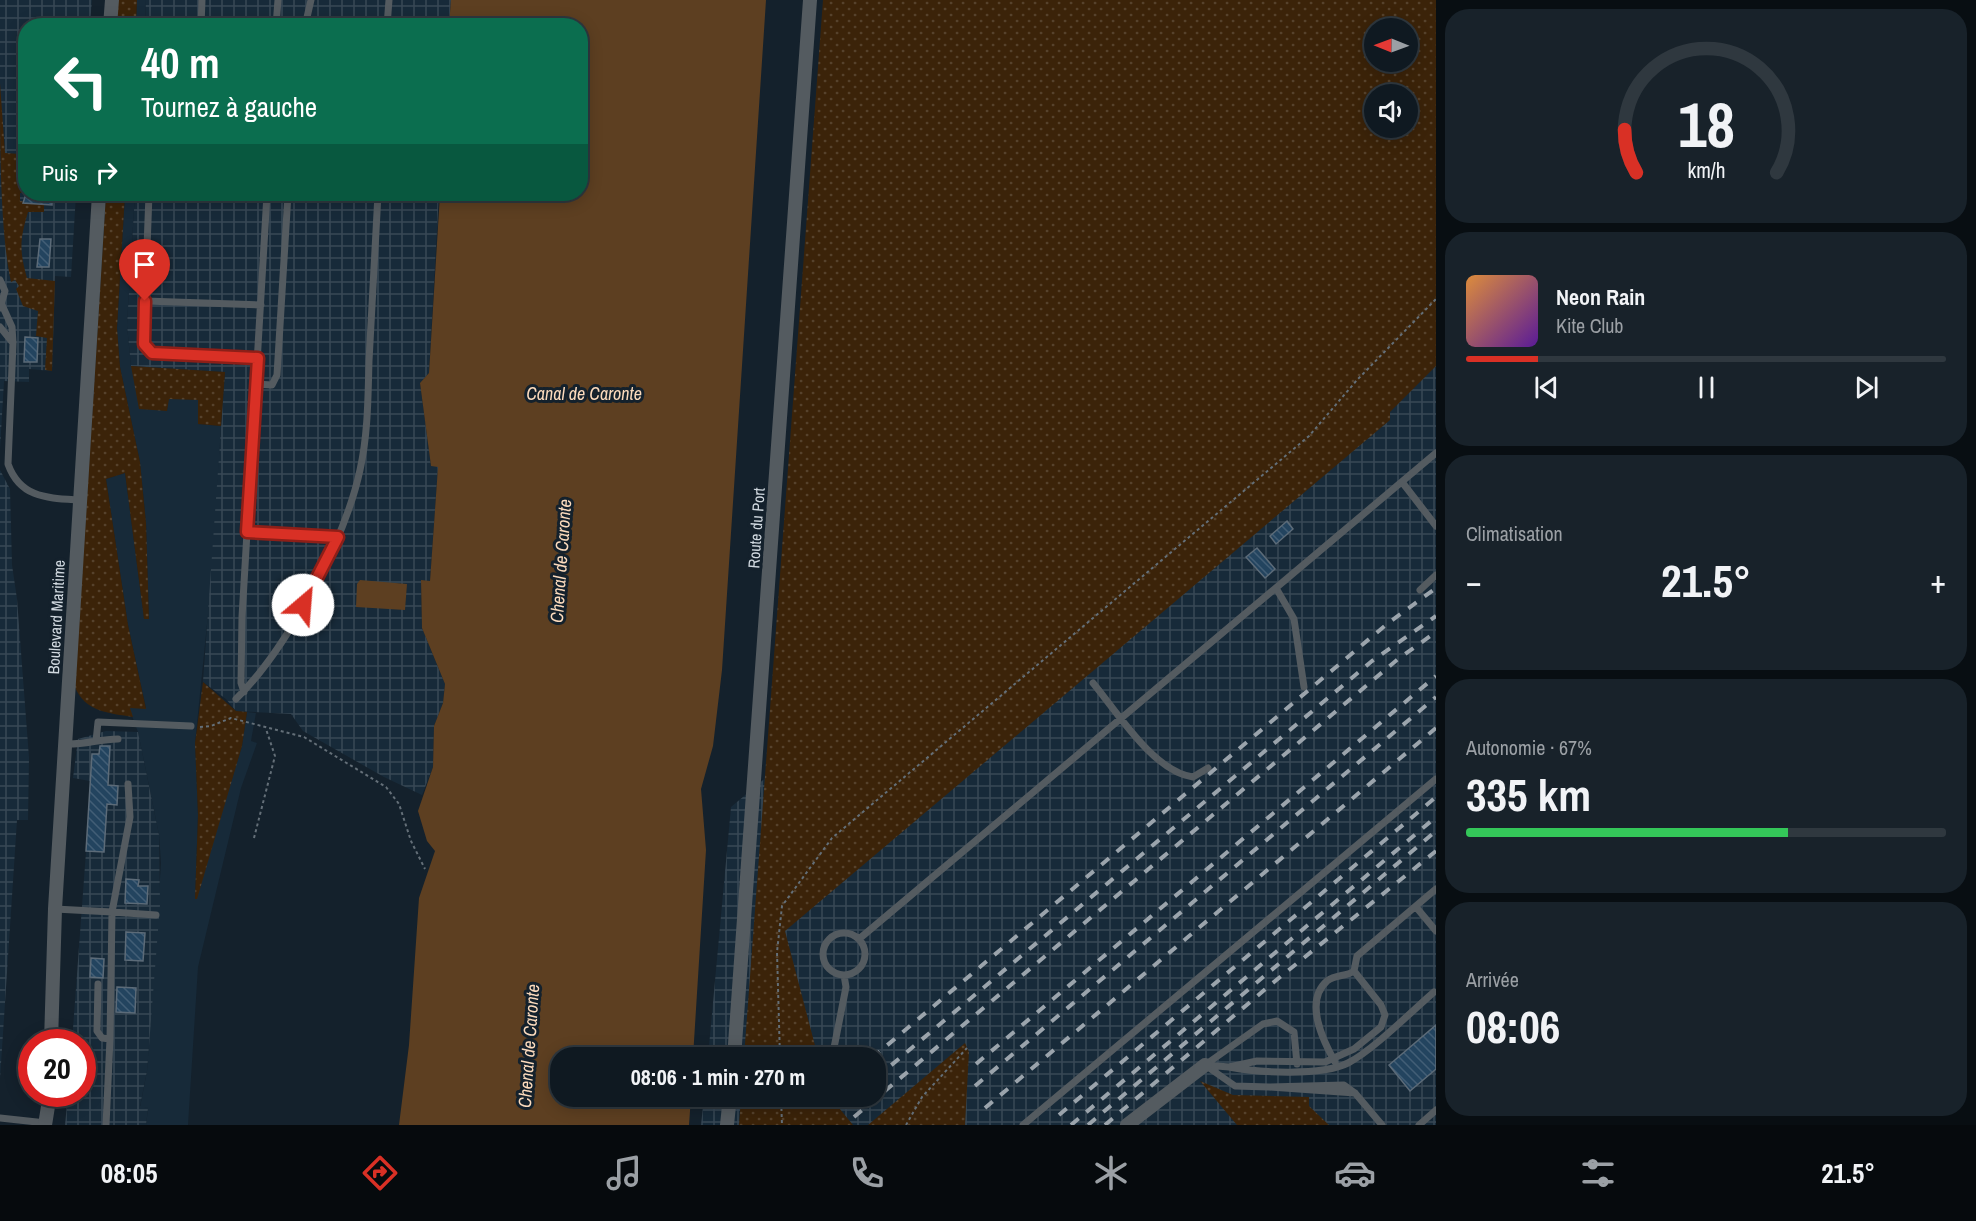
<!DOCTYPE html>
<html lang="fr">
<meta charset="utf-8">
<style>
body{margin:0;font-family:"Archivo Narrow",sans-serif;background:#18222a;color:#f1f3f6;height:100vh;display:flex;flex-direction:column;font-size:22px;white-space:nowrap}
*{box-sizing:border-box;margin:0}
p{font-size:20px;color:#9ba0a5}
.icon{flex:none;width:33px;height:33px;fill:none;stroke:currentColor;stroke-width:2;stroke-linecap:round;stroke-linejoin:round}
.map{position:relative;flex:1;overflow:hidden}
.drawer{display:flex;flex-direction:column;gap:9px;padding:9px;background:#080e12;width:540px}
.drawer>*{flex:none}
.hud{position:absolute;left:18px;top:18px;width:570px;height:183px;border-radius:24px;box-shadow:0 3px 15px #0003,0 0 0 2px #2f383f;background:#0b6e4f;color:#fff;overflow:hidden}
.needle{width:39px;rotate:271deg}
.tools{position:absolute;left:1364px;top:18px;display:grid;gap:12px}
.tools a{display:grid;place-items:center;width:54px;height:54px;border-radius:50%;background:#0f1921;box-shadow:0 3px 15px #0003,0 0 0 2px #2f383f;font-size:30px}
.speed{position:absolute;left:18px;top:1029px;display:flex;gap:12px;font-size:30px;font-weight:700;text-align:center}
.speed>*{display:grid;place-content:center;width:78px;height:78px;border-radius:50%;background:#0f1921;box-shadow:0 3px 15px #0003,0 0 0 2px #2f383f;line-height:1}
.speed .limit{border:9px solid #d22;background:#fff;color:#111}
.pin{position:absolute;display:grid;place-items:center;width:51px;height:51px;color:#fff;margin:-62px -26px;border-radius:50% 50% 50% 0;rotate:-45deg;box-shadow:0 0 6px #0007}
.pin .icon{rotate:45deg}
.me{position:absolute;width:66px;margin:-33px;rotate:27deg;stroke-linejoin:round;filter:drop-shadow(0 0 4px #0008)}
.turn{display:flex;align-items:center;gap:21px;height:126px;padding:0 24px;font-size:27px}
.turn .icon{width:78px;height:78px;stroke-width:2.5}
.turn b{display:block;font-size:42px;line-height:51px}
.then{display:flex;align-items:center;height:57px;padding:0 24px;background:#0003;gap:12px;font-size:22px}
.big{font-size:45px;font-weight:700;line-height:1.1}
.drawer .tile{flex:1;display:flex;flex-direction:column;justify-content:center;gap:9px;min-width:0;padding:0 21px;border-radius:24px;background:#18222a}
.drawer .dial{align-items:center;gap:0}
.dial svg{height:156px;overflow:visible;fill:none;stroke:#2f383f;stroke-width:7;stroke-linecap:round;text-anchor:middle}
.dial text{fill:#f1f3f6;stroke:none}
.song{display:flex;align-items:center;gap:18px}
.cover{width:72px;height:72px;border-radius:9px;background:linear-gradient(135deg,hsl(30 70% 55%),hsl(270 70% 35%))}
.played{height:6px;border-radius:3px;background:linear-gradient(90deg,#d93025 15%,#2f383f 15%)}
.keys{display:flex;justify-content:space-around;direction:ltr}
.heat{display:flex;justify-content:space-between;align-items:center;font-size:33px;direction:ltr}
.charge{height:9px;border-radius:4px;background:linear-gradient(90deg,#34c759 67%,#2f383f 0)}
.trip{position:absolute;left:550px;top:1047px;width:336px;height:60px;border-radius:24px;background:#0f1921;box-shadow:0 3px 15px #0003,0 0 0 2px #2f383f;font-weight:700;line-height:60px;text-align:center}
.tabs{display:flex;height:96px;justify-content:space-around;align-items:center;background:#060a0d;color:#9ba0a5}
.tabs .icon{width:42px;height:42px}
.tabs .selected{color:#d93025}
.tabs b{font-size:27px;color:#f1f3f6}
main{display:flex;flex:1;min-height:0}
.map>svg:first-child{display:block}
.built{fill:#172a39}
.industrial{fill:url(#industrial-grid)}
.grass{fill:url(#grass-dots);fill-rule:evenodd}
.water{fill:#5d3f21}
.building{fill:url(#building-back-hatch);stroke:#5c6b78;stroke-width:1.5}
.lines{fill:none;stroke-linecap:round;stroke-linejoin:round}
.path{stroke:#646f78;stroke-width:2;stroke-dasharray:3 3;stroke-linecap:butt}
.lane{stroke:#545b60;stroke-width:7}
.street{stroke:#545b60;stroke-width:14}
.rail{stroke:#9ba4ac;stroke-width:4;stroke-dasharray:10 10;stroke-linecap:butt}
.route-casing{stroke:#8d1f18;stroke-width:15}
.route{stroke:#d93025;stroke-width:10}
.labels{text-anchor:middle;stroke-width:6;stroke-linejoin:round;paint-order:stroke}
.street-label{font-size:16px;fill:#d0d8df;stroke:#14212c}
.water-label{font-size:18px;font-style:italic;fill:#fcdbbd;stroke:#14212c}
</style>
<main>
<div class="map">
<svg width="1436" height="1125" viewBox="0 0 1436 1125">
<defs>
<pattern id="industrial-grid" width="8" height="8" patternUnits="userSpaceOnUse" patternTransform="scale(1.5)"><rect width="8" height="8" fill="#172a39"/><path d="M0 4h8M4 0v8" fill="none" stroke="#384855"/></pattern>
<pattern id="grass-dots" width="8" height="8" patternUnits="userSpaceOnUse" patternTransform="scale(1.5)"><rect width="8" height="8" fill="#3b2309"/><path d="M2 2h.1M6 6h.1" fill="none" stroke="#56422c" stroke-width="1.8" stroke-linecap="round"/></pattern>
<pattern id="building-back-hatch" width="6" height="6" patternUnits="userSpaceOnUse" patternTransform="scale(1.5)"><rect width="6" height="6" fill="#23445f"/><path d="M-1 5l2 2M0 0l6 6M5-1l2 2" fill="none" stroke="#425e76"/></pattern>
</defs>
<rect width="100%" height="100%" fill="#14212c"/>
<path class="built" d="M137 0H146L145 25 136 26Z
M125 194H135L127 325 131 366 167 411 168 398 198 400V424L221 426 213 565 195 743 198 815 195 899 242 746 247 712 256 713 251 741 257 743 241 788 198 967 188 1125H146L148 1108 140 1107 147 1071 161 863 159 835 138 732 129 708H146L128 625 106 479 125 473 144 618 149 619 146 523 140 462 120 367 117 328Z"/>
<path class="industrial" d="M0 0H92L90 25 26 26V194H76L71 277 55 276 52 371 29 369V382L4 381 0 449Z
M146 0H451L449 25 145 26Z
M135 194H439L429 373 420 383 431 466H438L430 581H421L422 628 445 684 443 703 434 726 433 767 422 795 384 777 303 731 291 714 236 711 226 699 203 682 225 372 131 366 127 325Z
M1436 215V1125H701L704 1097 876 1096V1058L708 1057 731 807Z
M0 470 10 489 12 565 17 599 29 758 28 820H17L0 1079Z
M106 731 138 732 159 835 160 905 147 1071 140 1106 148 1108 146 1125H65L68 1094H82V1042H72L91 784 90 781 73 778 78 739Z"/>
<path class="grass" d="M118 0H137L136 25 117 26Z
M823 0H1436V366L1390 412V420L785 931 818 1057H744ZM1374 28H1407V62H1374ZM1374 94H1407V128H1374Z
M0 83 5 153 20 154 19 177H25L24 193H20V201L44 204V212H28C20 239 19 250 27 278L55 281 52 371 45 370 47 338 36 336 38 311 23 306 16 289 19 286 15 280 11 282C0 232 0 140 0 83Z
M106 194H125L117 328 120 367 140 462 146 523 149 619H144L125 473 106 479 128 625 146 709 130 708 133 717C109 713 85 712 75 687Z
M131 366 225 372 221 426 198 424V400L169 399 167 411 139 409Z
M203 682 236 711 247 712 242 746 197 899H195L198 815 195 743Z
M965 1043 969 1052 965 1125H868Z
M1200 1081 1233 1095 1309 1097V1106L1329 1125H1237Z
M741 1097H830L853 1125H739Z"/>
<path class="water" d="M451 0H766L722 670 713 746 701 789 706 850 693 1057 561 1058V1096L691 1097 689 1125H399L409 1045 419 898 435 851 427 841 418 811 433 767 434 726 443 703 445 684 422 628 421 580 430 581 438 467 431 466 420 383 429 373 440 194H580V26L449 25Z
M360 580 407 584 405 610 356 607 357 584Z"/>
<path class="building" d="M26 194H52V205L23 203Z
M40 239H51L49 267H37Z
M25 337 38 338 37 362H24Z
M1287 521 1293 529 1276 544 1270 536Z
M1257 548 1275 569 1265 578 1246 557Z
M100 746H110L108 785 118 786 117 805 107 804 104 852 86 851 92 754H99Z
M126 879 139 880 138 886H148L147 904 125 903Z
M126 932 145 933 143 961 125 960Z
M91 958 104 959 103 978 90 977Z
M117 987 136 988 135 1013 116 1012Z
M1436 1025V1069L1410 1091 1389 1065Z"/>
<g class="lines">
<path class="path" d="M200 727 211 726 231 718 304 737 386 787 399 804 411 841 425 869
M254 838 275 756 266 729
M780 1058 777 952 782 906 832 838 1309 436 1357 380 1436 299
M781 1096 782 1125
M906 1125 922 1097 967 1048"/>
<path class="lane" d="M201 26 202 0
M276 26 278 0
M305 26 311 0
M387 26 389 0
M149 194 145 301 261 305
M0 280 5 291 0 308
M145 301 144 343 151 353 258 358
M0 327 13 343 12 327 2 305
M13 343 8 464C20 498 47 498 79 500
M256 384 272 385 277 375 288 194
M1402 482 1436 526
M247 532 338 537
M1276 588 1294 619 1304 687
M1420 590 1436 575
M1093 683C1117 712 1154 772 1193 777L1208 768
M244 692 241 683 242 617 267 194
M236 699C287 649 345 540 360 470 368 434 368 397 369 361 372 305 375 249 378 194
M96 741 98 722 191 726
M65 744C85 745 99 739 118 739
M128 784 130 817 112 912 156 915
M1416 907 1436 931
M55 909 112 912 110 1039
M823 954a21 21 0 1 1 42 0a21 21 0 1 1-42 0Z
M859 939 1436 453
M98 984 97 1031 102 1038 110 1039 106 1125
M1434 992C1412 1011 1372 1051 1348 1063 1322 1076 1259 1073 1229 1067L1257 1061 1325 1062 1354 1049 1381 1027 1385 1015 1381 1005 1354 971 1357 956 1436 889
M832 1058 846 987 844 975
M1335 1062C1323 1041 1304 1001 1327 981 1336 974 1346 977 1354 971
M1205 1065 1263 1024 1277 1021 1294 1032 1297 1064
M1229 1067 1205 1065 1235 1086 1269 1087
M1355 1093 1269 1087 1344 1085 1355 1093 1382 1125
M0 1118 46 1123
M1023 1125 1436 779
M1419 1125 1436 1110"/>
<path class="street" d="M110 26 112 0
M51 1042 55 909 99 194
M734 1058 810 0
M45 1125 50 1094
M727 1125 730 1096
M1127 1125 1205 1065"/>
<path class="rail" d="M872 1058 1387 624 1436 588
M976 1064 1436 676
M876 1078 1372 661 1436 616
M975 1086 1436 697
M845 1104 854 1096
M985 1108 1436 728
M1059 1115 1436 797
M854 1117 1398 659 1436 632
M1071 1125 1436 817
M1088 1125 1436 831
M1105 1125 1269 986 1436 851"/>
</g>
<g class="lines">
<g class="route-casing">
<path id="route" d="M145 301 144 344 152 353 258 358 247 532 338 537 303 605"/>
</g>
<use href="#route" class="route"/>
</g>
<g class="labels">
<g class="street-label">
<text transform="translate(756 528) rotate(-86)" y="6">Route du Port</text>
<text transform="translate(56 617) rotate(-87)" y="6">Boulevard Maritime</text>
</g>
<g class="water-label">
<text x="584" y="400">Canal de Caronte</text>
<text transform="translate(561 561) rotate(-86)" y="6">Chenal de Caronte</text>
<text transform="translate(529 1046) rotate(-86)" y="6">Chenal de Caronte</text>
</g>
</g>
</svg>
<div class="tools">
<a><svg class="needle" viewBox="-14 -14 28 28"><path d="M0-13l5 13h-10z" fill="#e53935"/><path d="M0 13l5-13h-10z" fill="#9ba0a5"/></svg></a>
<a><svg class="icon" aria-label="sound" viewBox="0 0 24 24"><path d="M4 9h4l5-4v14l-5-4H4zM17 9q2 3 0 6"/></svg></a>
</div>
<div class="speed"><div class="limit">20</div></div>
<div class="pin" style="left:145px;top:301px;background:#d93025"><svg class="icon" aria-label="arrive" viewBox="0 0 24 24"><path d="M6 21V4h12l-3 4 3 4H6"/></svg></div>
<svg class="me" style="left:303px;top:605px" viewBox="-20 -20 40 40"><circle r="19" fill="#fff"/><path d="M0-13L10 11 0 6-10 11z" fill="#d93025"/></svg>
<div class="trip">08:06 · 1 min · 270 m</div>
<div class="hud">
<div class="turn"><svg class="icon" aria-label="left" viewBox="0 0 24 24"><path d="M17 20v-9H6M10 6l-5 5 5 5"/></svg><div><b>40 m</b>Tournez à gauche</div></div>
<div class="then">Puis<svg class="icon" aria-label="right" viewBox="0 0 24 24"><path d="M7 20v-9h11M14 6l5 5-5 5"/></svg></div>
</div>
</div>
<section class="drawer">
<div class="tile dial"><svg viewBox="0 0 100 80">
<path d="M14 69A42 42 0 1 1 86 69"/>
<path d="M14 69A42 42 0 0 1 8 47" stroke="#d93025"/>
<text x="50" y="56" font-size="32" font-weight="700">18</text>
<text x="50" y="72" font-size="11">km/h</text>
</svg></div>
<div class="tile">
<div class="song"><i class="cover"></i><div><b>Neon Rain</b><p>Kite Club</p></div></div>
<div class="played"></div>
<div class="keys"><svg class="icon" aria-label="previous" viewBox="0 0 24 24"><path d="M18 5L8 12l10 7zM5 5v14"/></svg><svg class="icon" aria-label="pause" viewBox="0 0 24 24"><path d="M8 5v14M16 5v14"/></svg><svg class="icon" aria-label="next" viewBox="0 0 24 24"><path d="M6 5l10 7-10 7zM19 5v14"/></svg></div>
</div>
<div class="tile"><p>Climatisation</p>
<div class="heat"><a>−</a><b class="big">21.5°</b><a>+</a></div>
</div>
<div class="tile"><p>Autonomie · 67%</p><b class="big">335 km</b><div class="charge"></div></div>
<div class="tile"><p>Arrivée</p><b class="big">08:06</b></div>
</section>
</main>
<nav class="tabs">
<b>08:05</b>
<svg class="icon selected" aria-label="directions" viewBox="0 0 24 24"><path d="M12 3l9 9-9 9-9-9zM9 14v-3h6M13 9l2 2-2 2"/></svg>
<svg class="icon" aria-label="music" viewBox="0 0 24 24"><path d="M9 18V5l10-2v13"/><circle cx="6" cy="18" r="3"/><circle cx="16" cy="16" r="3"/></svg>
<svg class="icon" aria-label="phone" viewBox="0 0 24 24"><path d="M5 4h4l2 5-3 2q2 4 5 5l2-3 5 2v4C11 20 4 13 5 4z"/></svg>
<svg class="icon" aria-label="climate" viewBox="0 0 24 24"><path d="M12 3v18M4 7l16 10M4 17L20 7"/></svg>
<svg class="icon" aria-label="car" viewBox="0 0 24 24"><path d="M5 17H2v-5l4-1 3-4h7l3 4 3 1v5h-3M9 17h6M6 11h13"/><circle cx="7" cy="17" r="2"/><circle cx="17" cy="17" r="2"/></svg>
<svg class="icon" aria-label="filters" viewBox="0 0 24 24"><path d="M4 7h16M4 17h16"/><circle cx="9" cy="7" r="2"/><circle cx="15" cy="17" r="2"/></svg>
<b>21.5°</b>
</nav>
